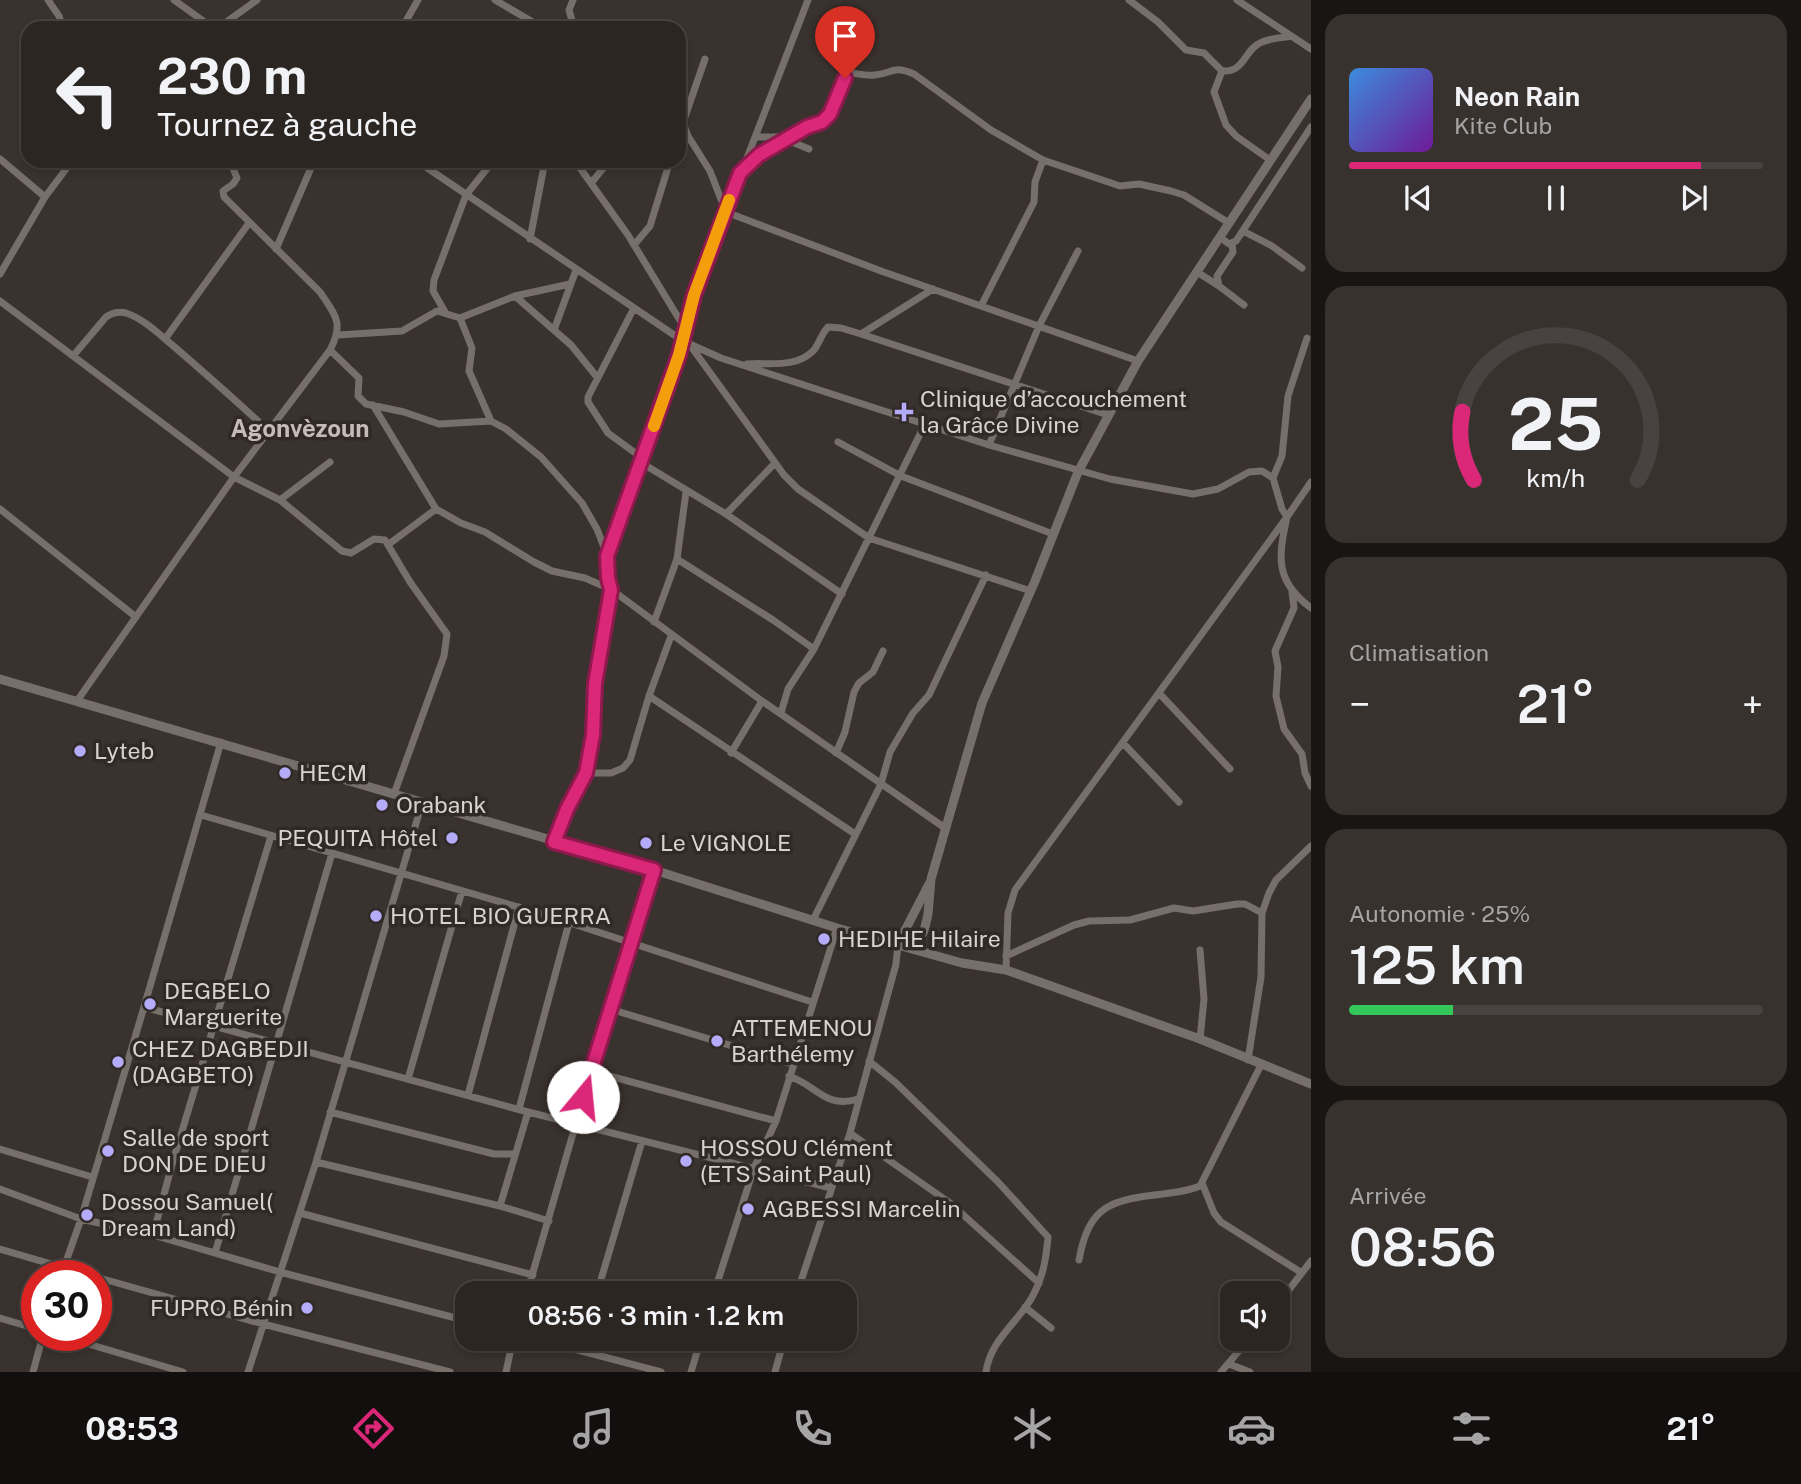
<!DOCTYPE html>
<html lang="fr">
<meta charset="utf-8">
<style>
body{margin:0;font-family:"Public Sans",sans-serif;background:#38322f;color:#f1f3f6;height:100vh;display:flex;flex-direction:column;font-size:26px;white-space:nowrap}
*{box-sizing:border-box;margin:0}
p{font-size:23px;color:#a6a5a5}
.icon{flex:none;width:38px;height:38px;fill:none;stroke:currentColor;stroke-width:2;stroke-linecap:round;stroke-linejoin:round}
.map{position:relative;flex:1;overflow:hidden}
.sheet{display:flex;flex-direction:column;gap:14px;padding:14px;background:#181513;width:490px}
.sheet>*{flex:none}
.hud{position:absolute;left:21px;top:21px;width:665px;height:147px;border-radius:21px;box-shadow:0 4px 10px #0003,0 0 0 2px #484340;background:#2c2622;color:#f1f3f6;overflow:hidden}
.controls{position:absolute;left:1220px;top:1281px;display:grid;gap:14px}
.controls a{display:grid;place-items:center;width:70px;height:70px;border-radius:14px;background:#2c2622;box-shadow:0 4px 10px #0003,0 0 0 2px #484340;font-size:35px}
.speed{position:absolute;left:21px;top:1260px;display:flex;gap:14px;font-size:35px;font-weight:700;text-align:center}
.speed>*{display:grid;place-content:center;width:91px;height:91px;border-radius:50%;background:#2c2622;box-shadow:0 4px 10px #0003,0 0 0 2px #484340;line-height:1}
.speed .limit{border:10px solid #d22;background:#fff;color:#111}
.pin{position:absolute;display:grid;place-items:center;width:60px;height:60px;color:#fff;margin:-72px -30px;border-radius:50% 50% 50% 0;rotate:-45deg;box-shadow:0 0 7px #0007}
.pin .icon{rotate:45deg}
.me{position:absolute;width:77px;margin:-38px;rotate:17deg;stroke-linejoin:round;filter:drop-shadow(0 0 5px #0008)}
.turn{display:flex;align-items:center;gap:24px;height:147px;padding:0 21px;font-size:32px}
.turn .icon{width:91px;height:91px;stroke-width:2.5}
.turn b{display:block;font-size:49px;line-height:60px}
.big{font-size:52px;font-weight:600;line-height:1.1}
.sheet .widget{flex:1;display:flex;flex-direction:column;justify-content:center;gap:10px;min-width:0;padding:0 24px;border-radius:21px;background:#38322f}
.sheet .dial{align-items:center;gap:0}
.dial svg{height:182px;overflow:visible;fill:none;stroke:#484340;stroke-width:7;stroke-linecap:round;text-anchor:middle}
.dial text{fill:#f1f3f6;stroke:none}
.song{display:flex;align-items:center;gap:21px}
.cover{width:84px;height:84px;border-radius:10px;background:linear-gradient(135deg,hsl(210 70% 55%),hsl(280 70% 35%))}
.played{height:7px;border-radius:4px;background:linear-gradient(90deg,#db2777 85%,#484340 85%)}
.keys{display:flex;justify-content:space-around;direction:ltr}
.heat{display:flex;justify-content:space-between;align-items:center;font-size:38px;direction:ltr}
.charge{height:10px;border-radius:5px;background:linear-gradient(90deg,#34c759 25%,#484340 0)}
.trip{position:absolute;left:455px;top:1281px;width:402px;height:70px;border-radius:21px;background:#2c2622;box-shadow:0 4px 10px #0003,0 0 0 2px #484340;font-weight:600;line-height:70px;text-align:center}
.tab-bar{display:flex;height:112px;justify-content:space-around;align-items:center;background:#120f0e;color:#a6a5a5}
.tab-bar .icon{width:49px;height:49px}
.tab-bar .selected{color:#db2777}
.tab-bar b{font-size:32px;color:#f1f3f6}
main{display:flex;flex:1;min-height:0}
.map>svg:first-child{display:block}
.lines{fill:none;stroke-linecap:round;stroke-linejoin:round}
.minor{stroke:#776f6a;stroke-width:7}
.tertiary{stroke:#776f6a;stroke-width:9}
.route-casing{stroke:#8e194d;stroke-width:18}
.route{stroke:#db2777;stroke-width:12}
.slow{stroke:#f59e0b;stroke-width:12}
.poi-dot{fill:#b4acf9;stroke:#302925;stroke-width:2.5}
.labels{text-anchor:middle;stroke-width:7;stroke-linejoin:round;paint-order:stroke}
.poi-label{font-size:23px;fill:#d8d3d0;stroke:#302925;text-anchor:start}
.neighbourhood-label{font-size:24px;font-weight:bold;fill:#c6bcb7;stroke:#302925}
</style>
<main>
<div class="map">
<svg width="1311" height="1372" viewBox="0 0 1311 1372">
<rect width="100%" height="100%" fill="#3a322e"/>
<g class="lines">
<path class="minor" d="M48 0 59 16 63 28
M174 0 213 28
M495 0 543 28
M573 0 569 10 574 28
M1129 0 1158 22 1186 50 1204 53 1222 71 1214 92 1226 125 1236 136 1270 160
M1237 0 1311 49
M218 28 257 0
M402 28 418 0
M1222 71C1245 73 1244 49 1262 42 1271 38 1282 38 1291 36
M683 123 688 136 710 171 726 212 881 271 1138 361
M679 134 705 59
M755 137H780L809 149
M0 159 45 197
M230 161 237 178 233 184 223 191 224 197 320 292C336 316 344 323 330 350L234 477 280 500 342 551 351 553 374 539 385 540 410 582 447 634 444 656 394 794
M417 161 683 341 721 358 989 445 1110 479 1193 494 1218 489 1249 472 1262 471 1273 478
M575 161 628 235 684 327
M742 171 759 155 807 126 822 122 830 114 845 78 851 73C859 74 867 76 875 75 894 73 892 65 914 74L991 130 1043 160 1120 186 1139 184 1171 191 1184 195 1229 223
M592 182 609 161
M1243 231 1272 246 1302 268
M1220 237 1229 244 1236 241 1311 127
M530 239 545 161
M1232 244 1233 252 1217 276 1219 286 1244 305
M634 245 650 226 670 161
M276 249 314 161
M1197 272 1219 286
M0 274 45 197 72 161
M515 296 571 345 597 377
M0 301 234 477 77 701
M981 306 1034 202 1035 182 1043 160
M634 308 588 397V402L608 433 642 458
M445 312 433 291 434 280 466 195 493 161
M460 318 472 348 469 371 491 421
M554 330 576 270
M861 334 1108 415
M338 335 402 331 437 311 460 318 515 296 570 284
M1307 338 1288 396 1282 456 1273 478 1282 509 1287 517C1278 558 1275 581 1311 608
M165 339 249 223
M690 345 784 475 798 489 869 538 1031 591
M330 350 359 378 358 396 366 404 404 412 439 424 491 421 506 429 541 457 582 503 597 529 607 555
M73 356 106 317C112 313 118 311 126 313 142 318 158 333 171 344 204 372 236 401 269 431
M747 364C768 362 795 369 813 351 819 345 821 334 828 327L841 328 861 334 933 289
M373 405 436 509 461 523 485 532 534 562 552 571 585 578 612 590 762 701 945 828
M838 442 901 476 1053 534
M989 445 1039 326 1078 251
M640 462 726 514 842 594
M280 500 330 462
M0 509 136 617
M726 514 775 463
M389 544 436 509
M677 559 773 620 814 649
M1292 592 1294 608 1275 651 1278 667 1276 696 1284 729 1302 754 1305 773 1311 786
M654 622 677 559 686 492
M1159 693 1230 769
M649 696 855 834
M781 713 788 689 814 649 925 424
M1123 743 1179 802
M731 753 762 701
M836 753 845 732 854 692 859 683 873 672 883 651
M586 773H611L623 768 630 760 649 696 671 636
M201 815 549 916 812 1002
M554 842 561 824 586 773 593 735 595 684 612 590 608 578 607 556 679 355 694 295 808 0
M654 870 591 1071 776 1121 837 928
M813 920 881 784 890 752 913 713 929 695 986 575
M1200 950 1204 999 1200 1039
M1006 956 1074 925 1089 921 1130 920 1174 908 1193 911 1237 904H1245L1262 913
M1006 970 1008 913 1015 890 1287 517 1311 482
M144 1007 528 1112 831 1188
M610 1009 792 1064
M1248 1060 1261 977 1262 913 1269 893 1276 880 1311 846
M869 1061 895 1082 998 1182 1048 1237C1046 1260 1043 1278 1031 1299 1016 1324 990 1341 986 1372
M789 1076C818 1086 825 1109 858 1099
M408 1079 462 891
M468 1095 519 907
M519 1109 569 923
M330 1112 494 1154H515
M850 1133 950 1203 1039 1283
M0 1149 92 1177
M316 1162 500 1206 549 1221
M1202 1183 1214 1213 1221 1222 1302 1273
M0 1189 81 1219 153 1235 280 1272 467 1321
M500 1206 528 1112
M300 1213 533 1275
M153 1235 173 1161 271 836
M0 1249 92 1276
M215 1253 332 853
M1079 1260C1089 1204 1112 1200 1163 1194 1176 1192 1189 1191 1200 1186L1261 1065
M61 1276 81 1219 144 1007 221 742
M96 1277 263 1324 450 1372
M527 1293 591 1071
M597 1293 642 1141
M714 1293 754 1168 776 1121
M797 1293 850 1133 896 964 898 944
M1278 1304 1311 1261
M1025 1307 1051 1328
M0 1318 37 1329
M58 1335 183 1372
M536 1339 661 1372
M579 1350 582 1339
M1229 1364 1250 1372
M33 1372 43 1335
M248 1372 316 1162 422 803
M506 1372 513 1339
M691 1372 701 1339
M775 1372 784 1339
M1221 1372 1249 1339"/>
<path class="tertiary" d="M0 679 654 870 837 928 962 963 1006 970 1200 1039 1311 1084
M898 944 929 884
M912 949 924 931 928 914 931 879 982 703 1035 581 1078 472 1138 361 1311 99"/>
</g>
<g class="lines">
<g class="route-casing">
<path id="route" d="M583 1097 654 870 554 842 567 809 586 773 593 735 595 684 611 590 608 578 607 556 679 355 694 295 740 173 759 155 807 127 822 122 830 114 845 78"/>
</g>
<use href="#route" class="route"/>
<path class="slow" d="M654 426 679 355 694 295 729 200"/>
</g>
<g class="poi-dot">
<path d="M900.5 401.5h7v7h7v7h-7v7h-7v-7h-7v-7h7z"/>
<circle cx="80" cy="751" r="7"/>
<circle cx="285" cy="773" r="7"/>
<circle cx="382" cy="805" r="7"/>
<circle cx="452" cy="838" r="7"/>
<circle cx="646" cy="843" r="7"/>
<circle cx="376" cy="916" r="7"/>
<circle cx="824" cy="939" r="7"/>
<circle cx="150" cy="1004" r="7"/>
<circle cx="717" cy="1041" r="7"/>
<circle cx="118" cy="1062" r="7"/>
<circle cx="108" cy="1151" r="7"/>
<circle cx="686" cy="1161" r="7"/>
<circle cx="748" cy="1209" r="7"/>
<circle cx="87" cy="1215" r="7"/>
<circle cx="307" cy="1308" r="7"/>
</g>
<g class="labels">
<g class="poi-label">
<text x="920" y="407">Clinique d’accouchement<tspan x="920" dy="26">la Grâce Divine</tspan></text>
<text x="94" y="759">Lyteb</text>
<text x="299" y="781">HECM</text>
<text x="396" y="813">Orabank</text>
<text x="438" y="846" text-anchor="end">PEQUITA Hôtel</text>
<text x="660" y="851">Le VIGNOLE</text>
<text x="390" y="924">HOTEL BIO GUERRA</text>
<text x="838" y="947">HEDIHE Hilaire</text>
<text x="164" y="999">DEGBELO<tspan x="164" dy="26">Marguerite</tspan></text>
<text x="731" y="1036">ATTEMENOU<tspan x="731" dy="26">Barthélemy</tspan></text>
<text x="132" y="1057">CHEZ DAGBEDJI<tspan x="132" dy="26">(DAGBETO)</tspan></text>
<text x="122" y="1146">Salle de sport<tspan x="122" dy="26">DON DE DIEU</tspan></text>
<text x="700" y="1156">HOSSOU Clément<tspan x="700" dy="26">(ETS Saint Paul)</tspan></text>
<text x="101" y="1210">Dossou Samuel(<tspan x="101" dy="26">Dream Land)</tspan></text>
<text x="762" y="1217">AGBESSI Marcelin</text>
<text x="293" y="1316" text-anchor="end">FUPRO Bénin</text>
</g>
<g class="neighbourhood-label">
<text x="300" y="437">Agonvèzoun</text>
</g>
</g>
</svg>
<div class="controls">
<a><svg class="icon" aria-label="sound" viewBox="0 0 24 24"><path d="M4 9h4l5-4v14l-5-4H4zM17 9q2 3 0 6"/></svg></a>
</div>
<div class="speed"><div class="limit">30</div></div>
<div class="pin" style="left:845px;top:78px;background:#d93025"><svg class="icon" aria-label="arrive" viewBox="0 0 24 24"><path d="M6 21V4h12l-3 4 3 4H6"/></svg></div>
<svg class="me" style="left:583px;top:1097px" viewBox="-20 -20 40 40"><circle r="19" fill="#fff"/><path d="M0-13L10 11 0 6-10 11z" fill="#db2777"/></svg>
<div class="trip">08:56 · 3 min · 1.2 km</div>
<div class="hud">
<div class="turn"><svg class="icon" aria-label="left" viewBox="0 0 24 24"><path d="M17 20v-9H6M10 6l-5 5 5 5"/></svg><div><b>230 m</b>Tournez à gauche</div></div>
</div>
</div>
<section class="sheet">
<div class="widget">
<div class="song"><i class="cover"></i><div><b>Neon Rain</b><p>Kite Club</p></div></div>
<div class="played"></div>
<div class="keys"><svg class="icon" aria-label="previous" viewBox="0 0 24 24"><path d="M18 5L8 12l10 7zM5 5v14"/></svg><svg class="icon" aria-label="pause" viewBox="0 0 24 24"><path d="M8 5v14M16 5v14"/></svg><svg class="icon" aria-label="next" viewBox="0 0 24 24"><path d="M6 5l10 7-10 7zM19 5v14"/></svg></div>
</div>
<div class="widget dial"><svg viewBox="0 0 100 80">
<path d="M14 69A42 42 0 1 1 86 69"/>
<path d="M14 69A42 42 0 0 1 9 39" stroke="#db2777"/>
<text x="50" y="56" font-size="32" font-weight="700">25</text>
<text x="50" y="72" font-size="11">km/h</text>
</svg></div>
<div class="widget"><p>Climatisation</p>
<div class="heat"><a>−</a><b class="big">21°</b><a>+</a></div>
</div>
<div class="widget"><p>Autonomie · 25%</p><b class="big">125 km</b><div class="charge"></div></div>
<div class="widget"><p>Arrivée</p><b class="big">08:56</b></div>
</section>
</main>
<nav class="tab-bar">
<b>08:53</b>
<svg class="icon selected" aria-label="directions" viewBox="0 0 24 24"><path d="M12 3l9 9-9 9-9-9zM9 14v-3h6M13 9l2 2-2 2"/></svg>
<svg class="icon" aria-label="music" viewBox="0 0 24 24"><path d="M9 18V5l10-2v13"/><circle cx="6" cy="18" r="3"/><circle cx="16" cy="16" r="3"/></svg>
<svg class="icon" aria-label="phone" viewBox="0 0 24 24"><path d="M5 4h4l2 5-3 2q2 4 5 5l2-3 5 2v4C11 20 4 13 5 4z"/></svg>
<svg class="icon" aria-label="climate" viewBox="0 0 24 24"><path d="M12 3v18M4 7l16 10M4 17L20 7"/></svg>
<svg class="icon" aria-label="car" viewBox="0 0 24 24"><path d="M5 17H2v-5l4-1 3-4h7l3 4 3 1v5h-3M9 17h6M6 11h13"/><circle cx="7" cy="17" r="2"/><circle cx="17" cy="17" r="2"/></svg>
<svg class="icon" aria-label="filters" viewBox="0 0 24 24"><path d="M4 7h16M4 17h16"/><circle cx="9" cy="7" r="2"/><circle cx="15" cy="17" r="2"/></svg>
<b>21°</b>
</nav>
